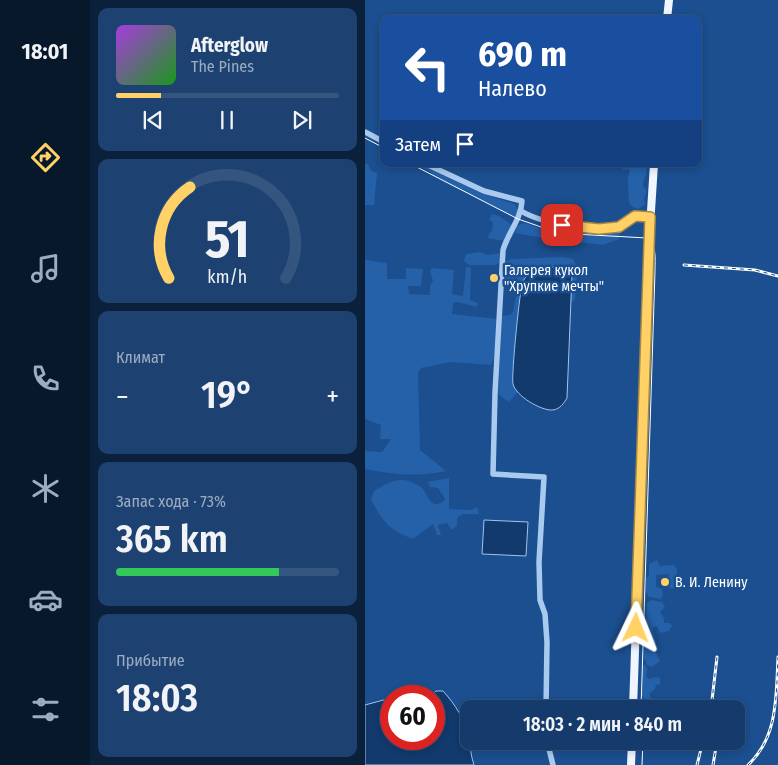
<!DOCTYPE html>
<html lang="ru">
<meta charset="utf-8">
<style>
body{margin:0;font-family:"Fira Sans Condensed",sans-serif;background:#1d4271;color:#f1f3f6;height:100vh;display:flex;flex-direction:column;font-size:19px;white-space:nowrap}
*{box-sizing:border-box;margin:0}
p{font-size:16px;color:#9dadc1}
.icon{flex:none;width:28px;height:28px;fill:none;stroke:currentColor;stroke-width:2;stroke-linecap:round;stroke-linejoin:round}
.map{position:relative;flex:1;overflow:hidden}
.sheet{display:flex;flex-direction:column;gap:8px;padding:8px;background:#0b203b;width:275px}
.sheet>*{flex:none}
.banner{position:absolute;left:15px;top:15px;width:322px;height:152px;border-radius:10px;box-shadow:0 2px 8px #0003,0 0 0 1px #33557e;background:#1a4fa0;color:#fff;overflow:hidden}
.speed{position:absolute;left:15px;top:685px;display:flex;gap:10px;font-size:25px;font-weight:700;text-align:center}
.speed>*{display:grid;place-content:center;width:65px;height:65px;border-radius:50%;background:#143b6b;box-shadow:0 2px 8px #0003,0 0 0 1px #33557e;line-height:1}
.speed .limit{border:8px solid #d22;background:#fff;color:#111}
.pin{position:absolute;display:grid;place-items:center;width:42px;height:42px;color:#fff;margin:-21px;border-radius:10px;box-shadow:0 2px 8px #0006}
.me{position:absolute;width:55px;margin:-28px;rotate:2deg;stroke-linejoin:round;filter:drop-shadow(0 0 4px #0008)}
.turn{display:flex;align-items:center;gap:18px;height:105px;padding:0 15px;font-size:22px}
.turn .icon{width:65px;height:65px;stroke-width:2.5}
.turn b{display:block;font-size:35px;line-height:42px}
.then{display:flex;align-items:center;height:48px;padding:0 15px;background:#0003;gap:10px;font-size:19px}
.big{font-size:38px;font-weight:600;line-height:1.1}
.sheet .card{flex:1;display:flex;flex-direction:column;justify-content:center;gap:8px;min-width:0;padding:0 18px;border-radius:10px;background:#1d4271}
.sheet .dial{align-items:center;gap:0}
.dial svg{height:130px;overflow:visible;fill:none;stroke:#33557e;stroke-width:7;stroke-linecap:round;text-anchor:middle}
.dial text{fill:#f1f3f6;stroke:none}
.song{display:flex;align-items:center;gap:15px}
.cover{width:60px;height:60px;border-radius:8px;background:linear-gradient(135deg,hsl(280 70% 55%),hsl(120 70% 35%))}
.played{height:5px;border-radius:2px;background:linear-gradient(90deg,#ffd166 20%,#33557e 20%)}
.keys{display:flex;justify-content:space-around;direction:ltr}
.heat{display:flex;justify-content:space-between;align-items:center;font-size:28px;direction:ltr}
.charge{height:8px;border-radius:4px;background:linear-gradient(90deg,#34c759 73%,#33557e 0)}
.trip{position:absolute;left:95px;top:700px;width:285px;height:50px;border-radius:10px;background:#143b6b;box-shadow:0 2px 8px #0003,0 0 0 1px #33557e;font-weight:600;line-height:50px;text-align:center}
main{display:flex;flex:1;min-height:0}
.tab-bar{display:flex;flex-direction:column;width:90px;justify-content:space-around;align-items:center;background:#08182b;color:#9dadc1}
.tab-bar .icon{width:35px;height:35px}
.tab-bar .active{color:#ffd166}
.tab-bar b{font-size:22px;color:#f1f3f6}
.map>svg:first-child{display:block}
.green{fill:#2461a8}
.water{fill:#123a6d;stroke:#9cc4f0}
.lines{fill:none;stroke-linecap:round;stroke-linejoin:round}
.minor{stroke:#a9c9ee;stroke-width:5.5}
.major{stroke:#f0f6ff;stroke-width:8}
.tram{stroke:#fff;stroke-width:1}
.rail-casing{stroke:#fff;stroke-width:3}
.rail{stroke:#1b4f8f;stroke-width:1;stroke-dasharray:4;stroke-linecap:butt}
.route-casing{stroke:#a68842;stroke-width:12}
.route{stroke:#ffd166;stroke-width:9}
.poi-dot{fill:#ffd166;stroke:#1b4f8f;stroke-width:2}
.labels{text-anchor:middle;stroke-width:5;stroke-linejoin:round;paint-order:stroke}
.poi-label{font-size:14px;fill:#fff;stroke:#1b4f8f;text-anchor:start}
</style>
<main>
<nav class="tab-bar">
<b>18:01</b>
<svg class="icon active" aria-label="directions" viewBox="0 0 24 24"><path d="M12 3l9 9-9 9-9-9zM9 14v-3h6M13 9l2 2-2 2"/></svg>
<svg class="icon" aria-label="music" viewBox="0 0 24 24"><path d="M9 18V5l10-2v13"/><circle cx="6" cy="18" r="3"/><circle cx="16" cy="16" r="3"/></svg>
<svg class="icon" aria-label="phone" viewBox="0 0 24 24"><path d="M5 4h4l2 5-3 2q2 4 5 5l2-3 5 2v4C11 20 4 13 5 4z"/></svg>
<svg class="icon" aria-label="climate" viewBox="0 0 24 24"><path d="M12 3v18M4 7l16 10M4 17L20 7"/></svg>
<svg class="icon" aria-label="car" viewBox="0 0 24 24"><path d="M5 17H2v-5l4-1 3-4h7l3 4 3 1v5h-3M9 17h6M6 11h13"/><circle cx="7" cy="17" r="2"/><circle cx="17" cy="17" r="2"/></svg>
<svg class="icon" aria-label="filters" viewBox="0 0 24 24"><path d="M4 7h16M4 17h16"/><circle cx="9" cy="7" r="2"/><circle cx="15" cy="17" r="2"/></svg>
</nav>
<section class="sheet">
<div class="card">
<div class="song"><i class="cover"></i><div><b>Afterglow</b><p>The Pines</p></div></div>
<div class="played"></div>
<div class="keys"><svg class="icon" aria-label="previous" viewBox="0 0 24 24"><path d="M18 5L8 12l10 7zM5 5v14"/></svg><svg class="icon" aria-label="pause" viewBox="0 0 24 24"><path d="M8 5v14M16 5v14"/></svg><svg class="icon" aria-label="next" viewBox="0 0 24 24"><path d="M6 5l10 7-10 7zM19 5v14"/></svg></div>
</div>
<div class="card dial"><svg viewBox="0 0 100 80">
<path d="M14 69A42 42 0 1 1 86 69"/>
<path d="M14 69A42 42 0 0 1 27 13" stroke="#ffd166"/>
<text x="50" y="56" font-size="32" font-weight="700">51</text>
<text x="50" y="72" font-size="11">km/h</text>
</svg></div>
<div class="card"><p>Климат</p>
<div class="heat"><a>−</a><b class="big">19°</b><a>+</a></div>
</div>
<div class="card"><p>Запас хода · 73%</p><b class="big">365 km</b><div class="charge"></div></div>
<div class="card"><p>Прибытие</p><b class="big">18:03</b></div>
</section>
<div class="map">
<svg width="413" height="765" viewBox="0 0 413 765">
<rect width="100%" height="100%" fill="#1b4f8f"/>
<path class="green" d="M0 164H3L6 171 12 173 9 205H0Z
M258 164H282L281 176 279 179 278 186 281 189V194L279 198 280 205 273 209 268 207 264 203C264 193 261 179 265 171L263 169 258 170Z
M56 165 116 193 149 204 153 209 154 212 150 217 67 175 66 172 55 166Z
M127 214 134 216 147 225 139 241 122 238 127 230 128 222 124 220Z
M158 223 177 228 181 223 242 230 256 229 254 239 238 245 185 239 150 233 152 226Z
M115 252 123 255 136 253V262L130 265H104L99 261 101 254Z
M198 257 208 259 213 268 210 299 206 303 207 274 148 384 153 392 144 402 133 394 137 316 145 315 148 312 151 296 139 282 140 262 146 259Z
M0 260 22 263V279H41V268L58 269 56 286H43L44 294 65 295V285L68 281 65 271 67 268 89 270 87 294 98 296 101 267 106 268 105 300 113 303 112 307 92 302 88 303 87 314 132 319 130 356 126 365 86 362 56 368 53 373 55 450 81 471C51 477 30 475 0 469V451L17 452 26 439H15L16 425 0 419Z
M84 478V509L106 510 112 507 114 514H98L92 518V526L86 530 82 523 73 525 76 535H72L68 524 48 539C24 530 17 521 6 499L9 491C17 486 28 479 38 480 44 480 53 485 57 488 64 496 66 512 80 500L79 497 73 488 65 487 63 482Z
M292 560 295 566 309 565 312 569V587L307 589 302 585 304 574 291 575V587L297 589 298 595 296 599 284 597 281 592V578L284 576V564Z
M286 600 297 602 300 607 295 612 299 618V623H305L307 626 304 631 295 633 292 626 288 627C287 633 290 636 291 642L288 645 295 661 287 667 282 665 279 658 282 603Z
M280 664 282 669 281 677 284 679 291 677 295 678V684L291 685 290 689 285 693V698L290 699 294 709H281V700L277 696 278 666Z"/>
<path class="water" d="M177 267H194L207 274 202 398C199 403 195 409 188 410 176 411 151 396 148 384 146 377 155 286 158 281 163 273 169 271 177 267Z
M119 520 163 522 161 556 117 554Z
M71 691H78C90 704 100 720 104 738 105 747 106 756 109 765H0V705L26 698V739H69V696H66Z"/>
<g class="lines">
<path class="minor" d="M0 132 19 142
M61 164 119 191 157 201C156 219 143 233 138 250L130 393 128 474 179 477 174 562 175 600 180 614 182 642 181 709
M156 211C176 223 231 234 254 227 259 225 264 218 270 216 274 215 281 217 285 217
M182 741 188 765"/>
<path class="major" d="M302 19 304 0
M268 709 284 242 289 164
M266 765 267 741"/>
<path class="tram" d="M0 138 19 148
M46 164 153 219 182 229 209 234 282 238C292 246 290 258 290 271L276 709
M277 765 278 741"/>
<g class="rail-casing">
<path id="rail" d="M319 265 390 270 413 276
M346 709 352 657
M332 765 338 741
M348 765 352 741
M383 765C413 737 411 697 413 657"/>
</g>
<use href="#rail" class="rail"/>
</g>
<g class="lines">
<g class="route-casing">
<path id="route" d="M197 225 234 229 254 227 270 216 285 217 271 628"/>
</g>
<use href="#route" class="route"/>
</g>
<g class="poi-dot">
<circle cx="129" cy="278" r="5"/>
<circle cx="300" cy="582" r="5"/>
</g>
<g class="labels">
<g class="poi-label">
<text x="139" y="275">Галерея кукол<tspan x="139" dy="16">"Хрупкие мечты"</tspan></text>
<text x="310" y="587">В. И. Ленину</text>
</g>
</g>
</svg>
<div class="speed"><div class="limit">60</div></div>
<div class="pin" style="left:197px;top:225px;background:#d93025"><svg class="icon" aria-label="arrive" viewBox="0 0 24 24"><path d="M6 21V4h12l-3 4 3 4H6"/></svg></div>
<svg class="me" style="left:271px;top:628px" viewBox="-20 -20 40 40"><path d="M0-17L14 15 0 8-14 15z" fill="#ffd166" stroke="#fff" stroke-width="4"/></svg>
<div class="trip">18:03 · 2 мин · 840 m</div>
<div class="banner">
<div class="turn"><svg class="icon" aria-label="left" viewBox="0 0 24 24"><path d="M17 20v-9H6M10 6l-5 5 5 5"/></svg><div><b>690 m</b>Налево</div></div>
<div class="then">Затем<svg class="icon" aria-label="arrive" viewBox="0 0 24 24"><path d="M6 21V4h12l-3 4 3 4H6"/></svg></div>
</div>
</div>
</main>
